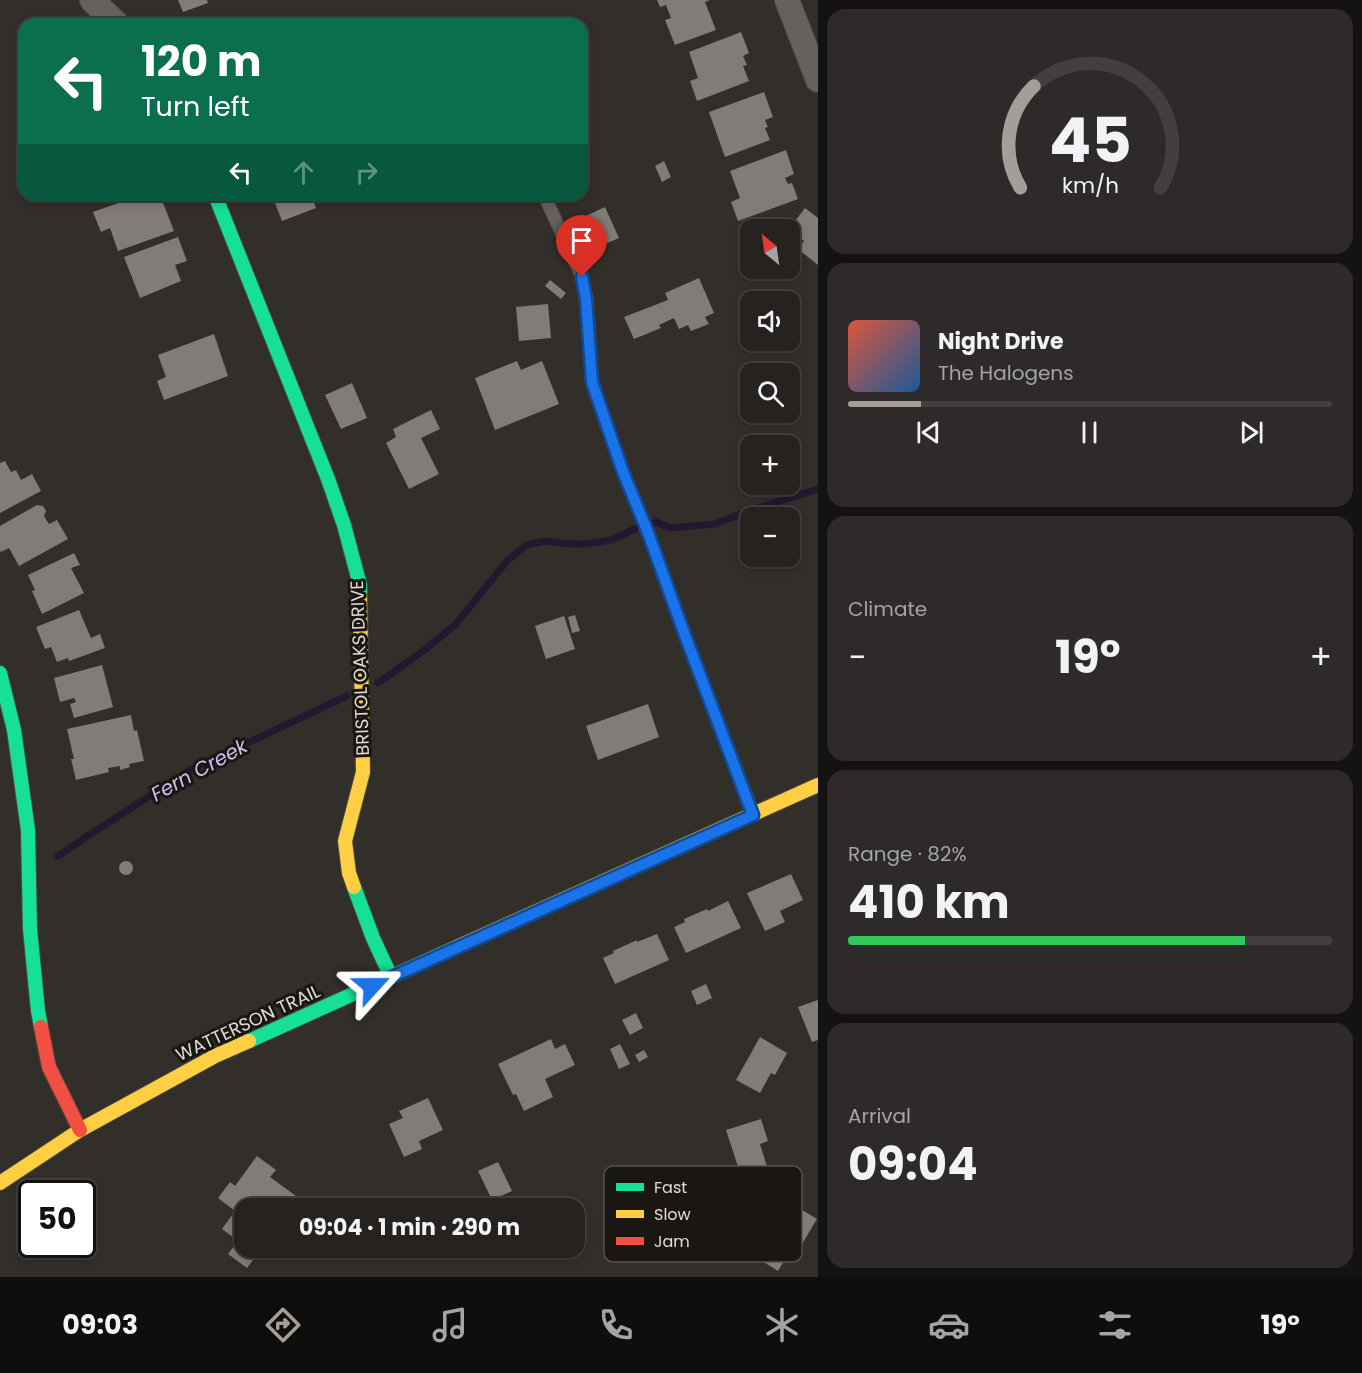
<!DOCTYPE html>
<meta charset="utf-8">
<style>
body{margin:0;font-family:Poppins,sans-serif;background:#2e2a29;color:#f1f3f6;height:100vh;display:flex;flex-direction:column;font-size:22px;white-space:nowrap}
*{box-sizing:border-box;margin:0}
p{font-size:20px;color:#a4a4a5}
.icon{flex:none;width:33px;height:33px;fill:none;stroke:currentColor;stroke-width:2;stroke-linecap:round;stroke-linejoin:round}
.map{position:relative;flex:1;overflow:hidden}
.side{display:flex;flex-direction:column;gap:9px;padding:9px;background:#151312;width:544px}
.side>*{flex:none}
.banner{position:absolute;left:18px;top:18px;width:570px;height:183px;border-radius:18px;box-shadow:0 3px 9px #0003,0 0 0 2px #423f3e;background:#0b6e4f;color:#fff;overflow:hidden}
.needle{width:39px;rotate:331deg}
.tools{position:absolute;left:740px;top:219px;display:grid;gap:12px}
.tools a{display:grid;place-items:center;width:60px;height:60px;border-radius:12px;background:#262220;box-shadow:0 3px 9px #0003,0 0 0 2px #423f3e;font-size:30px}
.speed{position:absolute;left:18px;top:1180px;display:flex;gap:12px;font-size:30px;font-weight:700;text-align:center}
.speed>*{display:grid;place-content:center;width:78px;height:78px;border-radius:50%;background:#262220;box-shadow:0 3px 9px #0003,0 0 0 2px #423f3e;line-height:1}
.speed .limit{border:3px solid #111;border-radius:9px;background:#fff;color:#111}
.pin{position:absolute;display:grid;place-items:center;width:51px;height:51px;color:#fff;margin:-62px -26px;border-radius:50% 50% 50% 0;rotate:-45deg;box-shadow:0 0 6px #0007}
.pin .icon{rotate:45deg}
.me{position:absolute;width:66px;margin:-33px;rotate:66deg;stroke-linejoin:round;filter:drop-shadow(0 0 4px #0008)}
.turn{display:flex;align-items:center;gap:21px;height:126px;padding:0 24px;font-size:27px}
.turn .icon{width:78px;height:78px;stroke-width:2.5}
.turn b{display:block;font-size:42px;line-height:51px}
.lanes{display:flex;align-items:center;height:57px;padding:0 24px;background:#0003;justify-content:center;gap:30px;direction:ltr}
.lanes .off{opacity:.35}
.big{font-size:45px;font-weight:700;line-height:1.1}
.side .card{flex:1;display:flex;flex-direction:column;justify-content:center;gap:9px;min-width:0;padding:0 21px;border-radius:18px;background:#2e2a29}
.side .dial{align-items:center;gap:0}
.dial svg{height:156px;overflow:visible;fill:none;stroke:#423f3e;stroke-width:7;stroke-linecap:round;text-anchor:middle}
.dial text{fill:#f1f3f6;stroke:none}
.song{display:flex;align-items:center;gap:18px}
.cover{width:72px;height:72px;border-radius:9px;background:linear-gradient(135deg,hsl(10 70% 55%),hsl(210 70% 35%))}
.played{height:6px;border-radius:3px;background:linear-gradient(90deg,#a39e99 15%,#423f3e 15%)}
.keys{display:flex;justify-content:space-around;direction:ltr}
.heat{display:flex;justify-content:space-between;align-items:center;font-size:33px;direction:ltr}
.charge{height:9px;border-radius:4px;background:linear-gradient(90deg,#34c759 82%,#423f3e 0)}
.trip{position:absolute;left:234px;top:1198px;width:351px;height:60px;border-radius:18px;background:#262220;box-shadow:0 3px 9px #0003,0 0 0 2px #423f3e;font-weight:700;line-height:60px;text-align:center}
.tab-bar{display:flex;height:96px;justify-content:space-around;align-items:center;background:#0f0e0d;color:#a4a4a5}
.tab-bar .icon{width:42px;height:42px}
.tab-bar .on{color:#a39e99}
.tab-bar b{font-size:27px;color:#f1f3f6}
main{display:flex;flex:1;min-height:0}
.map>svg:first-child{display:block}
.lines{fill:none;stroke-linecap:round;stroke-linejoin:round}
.stream{stroke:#231830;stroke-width:7}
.building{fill:#807c78}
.lane-casing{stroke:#4d4a45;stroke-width:14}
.street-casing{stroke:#4d4a45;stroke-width:26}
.fast-casing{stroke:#4d4a45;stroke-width:16}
.slow-casing{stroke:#4d4a45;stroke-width:16}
.jam-casing{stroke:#4d4a45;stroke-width:16}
.lane{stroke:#64615e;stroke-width:12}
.street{stroke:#64615e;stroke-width:24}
.fast{stroke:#16e098;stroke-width:14}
.slow{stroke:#ffcf43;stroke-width:14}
.jam{stroke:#f24e42;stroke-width:14}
.route-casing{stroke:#114b97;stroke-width:15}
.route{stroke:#1a73e8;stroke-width:10}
.labels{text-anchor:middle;stroke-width:6;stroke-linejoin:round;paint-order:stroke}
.street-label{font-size:18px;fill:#e0dbd5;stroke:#1a1713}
.water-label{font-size:20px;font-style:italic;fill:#d1bdf6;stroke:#1a1713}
.key{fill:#1a1713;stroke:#55524d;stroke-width:1.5}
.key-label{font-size:16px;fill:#e0dbd5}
</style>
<main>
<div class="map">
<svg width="818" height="1277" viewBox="0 0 818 1277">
<rect width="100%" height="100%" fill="#322e2a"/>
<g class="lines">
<path class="stream" d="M378 683 423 651 455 625 508 560 526 545 545 541 571 544H585L611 540 637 528 656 522 670 528 715 524 748 511 818 489
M58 856 89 835 190 770 347 696"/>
</g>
<path class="building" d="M178 0H207L208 3 183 12Z
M657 0H710L705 2 716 30 675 45 665 20 671 18 666 5 660 7Z
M741 32 749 53 743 56 747 65 743 66 749 81 697 101 690 81 698 78 689 52Z
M764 92 773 117 765 120 768 127 765 128 770 140 725 157 709 112Z
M786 150 794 174 785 178 788 184 792 183 798 199 738 221 731 202 740 198 730 171Z
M664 161 671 177 662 182 655 166Z
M141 195H160L174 231 118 251 110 228 101 232 93 212Z
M272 195H311L316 208 282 221Z
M605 207 619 238 589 251 575 221Z
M805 208 818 218V265L798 249 804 241 789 229Z
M178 237 187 261 175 265 181 281 140 298 124 257Z
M699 278 714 313 705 317 709 324 691 331 688 325 679 329 674 318 659 325 661 328 634 339 624 317 668 300 665 293Z
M550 280 566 293 561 299 545 286Z
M548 304 551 338 519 341 516 307Z
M214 334 228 376 164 400 157 381 166 377 158 355Z
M517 361 521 370 542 361 559 404 495 430 475 378Z
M352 383 367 418 341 429 325 395Z
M431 410 440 429 421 438 439 474 409 489 386 443 396 437 393 429Z
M5 461 11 472 16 470 21 480 32 474 41 491 0 513V463Z
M37 505 43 506 46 511 44 516 49 524 57 520 68 539 19 566 9 548 1 552 0 550V526Z
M74 553 80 565 71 568 84 593 42 614 32 591 35 590 28 575Z
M79 610 91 638 100 634 105 648 69 661 68 658 57 662 51 647 45 649 36 627Z
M575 615 580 631 572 633 568 617Z
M564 616 575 649 546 659 535 626Z
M102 665 113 707 74 718 70 704 76 702 74 698 60 702 54 678Z
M648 704 659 737 598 760 586 726Z
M131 715 134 731 137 730 144 761 129 764 130 767 120 770V766L108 768 109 772 76 780 71 759H74L67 729Z
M119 868a7 7 0 1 1 14 0a7 7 0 1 1-14 0Z
M791 874 803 900 780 911 785 922 765 931 747 893Z
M728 901 741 928 686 953 674 927 685 922 684 919 707 909 708 911Z
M657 934 669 960 615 984 603 958 614 953 613 951 637 940V942Z
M706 984 712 998 697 1005 691 991Z
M818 1000V1040L812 1042 798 1007Z
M636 1013 643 1028 630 1035 622 1020Z
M760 1037 787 1053 775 1075 771 1073 760 1093 736 1080Z
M551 1039 555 1049 565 1044 575 1065 545 1079 553 1097 524 1111 516 1094 513 1095 498 1064Z
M620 1044 630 1064 619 1069 610 1049Z
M644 1050 648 1057 639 1062 635 1055Z
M428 1098 443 1130 419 1141 422 1149 404 1157 389 1124 403 1118 399 1111Z
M761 1119 768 1141 760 1144 768 1170 742 1179 726 1130Z
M257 1156 276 1170 270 1177 296 1196 287 1209H244V1248H262L247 1268 228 1254 238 1241 222 1229 235 1211 218 1198 230 1182 235 1186Z
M498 1162 512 1191 492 1200 478 1171Z
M771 1191 817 1219 802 1244 796 1241 778 1271 754 1256 771 1228 755 1218Z"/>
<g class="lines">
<g class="lane-casing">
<path id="lane" d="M544 195 582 277 587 299 592 382 623 472 647 530 686 638 753 813"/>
</g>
<g class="street-casing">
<path id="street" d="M92 0 117 24
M787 0 818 80"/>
</g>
<g class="fast-casing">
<path id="fast" d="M215 195 328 479 344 525 360 585V597
M0 673 14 730 28 830 30 929 38 1011 41 1027
M354 887 373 938 391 977
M249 1041 457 947"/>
</g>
<g class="slow-casing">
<path id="slow" d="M354 887 349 873 345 841 363 772 360 597
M457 947 818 785
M0 1183 80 1130 215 1056 249 1041"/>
</g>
<g class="jam-casing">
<path id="jam" d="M41 1027 49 1067 80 1130"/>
</g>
<use href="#lane" class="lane"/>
<use href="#street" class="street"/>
<use href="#fast" class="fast"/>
<use href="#slow" class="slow"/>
<use href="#jam" class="jam"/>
</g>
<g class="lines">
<g class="route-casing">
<path id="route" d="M372 986 753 815 686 638 647 530 623 472 592 382 586 299 582 277"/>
</g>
<use href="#route" class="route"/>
</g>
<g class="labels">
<g class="street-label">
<text transform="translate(360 668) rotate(-92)" y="6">BRISTOL OAKS DRIVE</text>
<text transform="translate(248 1023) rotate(-25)" y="6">WATTERSON TRAIL</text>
</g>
<g class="water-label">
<text transform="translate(199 770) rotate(-29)" y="7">Fern Creek</text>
</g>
</g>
<rect x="604" y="1166" width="198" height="96" rx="9" class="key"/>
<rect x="616" y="1183" width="28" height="8" fill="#16e098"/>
<rect x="616" y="1210" width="28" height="8" fill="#ffcf43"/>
<rect x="616" y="1237" width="28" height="8" fill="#f24e42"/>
<g class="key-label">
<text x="654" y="1193">Fast</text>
<text x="654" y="1220">Slow</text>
<text x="654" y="1247">Jam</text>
</g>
</svg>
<div class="tools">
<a><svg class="needle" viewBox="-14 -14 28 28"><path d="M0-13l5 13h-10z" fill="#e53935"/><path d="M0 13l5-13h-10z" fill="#a4a4a5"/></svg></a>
<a><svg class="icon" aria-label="sound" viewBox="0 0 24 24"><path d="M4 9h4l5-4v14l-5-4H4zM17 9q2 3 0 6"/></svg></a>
<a><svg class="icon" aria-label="search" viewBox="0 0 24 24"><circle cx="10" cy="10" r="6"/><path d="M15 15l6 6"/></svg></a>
<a>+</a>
<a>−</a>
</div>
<div class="speed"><div class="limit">50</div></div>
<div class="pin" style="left:582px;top:277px;background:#d93025"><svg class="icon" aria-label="arrive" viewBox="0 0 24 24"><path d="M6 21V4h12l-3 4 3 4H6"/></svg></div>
<svg class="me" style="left:372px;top:986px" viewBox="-20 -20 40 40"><path d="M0-17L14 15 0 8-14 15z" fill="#1a73e8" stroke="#fff" stroke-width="4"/></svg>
<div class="trip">09:04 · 1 min · 290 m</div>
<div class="banner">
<div class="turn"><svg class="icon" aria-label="left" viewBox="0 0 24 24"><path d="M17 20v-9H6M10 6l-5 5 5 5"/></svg><div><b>120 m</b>Turn left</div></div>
<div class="lanes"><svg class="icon" aria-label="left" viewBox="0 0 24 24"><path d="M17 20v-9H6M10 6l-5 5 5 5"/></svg><svg class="icon off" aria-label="ahead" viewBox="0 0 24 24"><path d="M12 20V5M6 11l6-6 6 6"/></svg><svg class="icon off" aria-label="right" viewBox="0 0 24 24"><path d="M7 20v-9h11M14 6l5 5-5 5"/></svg></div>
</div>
</div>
<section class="side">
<div class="card dial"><svg viewBox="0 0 100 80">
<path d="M14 69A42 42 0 1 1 86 69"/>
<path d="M14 69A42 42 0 0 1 21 17" stroke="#a39e99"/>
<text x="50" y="56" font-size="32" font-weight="700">45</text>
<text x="50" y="72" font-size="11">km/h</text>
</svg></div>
<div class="card">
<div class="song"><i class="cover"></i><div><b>Night Drive</b><p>The Halogens</p></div></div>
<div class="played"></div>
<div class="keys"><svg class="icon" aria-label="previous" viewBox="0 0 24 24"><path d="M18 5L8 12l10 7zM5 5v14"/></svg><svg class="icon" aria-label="pause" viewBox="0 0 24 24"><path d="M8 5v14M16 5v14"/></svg><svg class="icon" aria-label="next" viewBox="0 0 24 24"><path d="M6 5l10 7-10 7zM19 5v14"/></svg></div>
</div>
<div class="card"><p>Climate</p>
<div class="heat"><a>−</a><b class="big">19°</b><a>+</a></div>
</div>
<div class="card"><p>Range · 82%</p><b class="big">410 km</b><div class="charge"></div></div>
<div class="card"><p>Arrival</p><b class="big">09:04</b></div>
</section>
</main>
<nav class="tab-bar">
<b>09:03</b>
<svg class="icon on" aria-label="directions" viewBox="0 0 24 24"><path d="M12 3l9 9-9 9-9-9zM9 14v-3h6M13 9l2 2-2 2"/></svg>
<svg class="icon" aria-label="music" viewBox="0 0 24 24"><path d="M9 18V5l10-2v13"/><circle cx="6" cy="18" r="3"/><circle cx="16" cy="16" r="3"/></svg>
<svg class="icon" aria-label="phone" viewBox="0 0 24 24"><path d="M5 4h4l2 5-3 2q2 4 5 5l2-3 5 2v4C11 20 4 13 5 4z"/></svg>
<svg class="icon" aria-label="climate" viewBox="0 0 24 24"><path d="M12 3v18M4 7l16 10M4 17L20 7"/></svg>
<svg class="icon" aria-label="car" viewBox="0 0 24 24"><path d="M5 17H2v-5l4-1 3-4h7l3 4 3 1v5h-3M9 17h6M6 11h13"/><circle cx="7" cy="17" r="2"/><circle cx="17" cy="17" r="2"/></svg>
<svg class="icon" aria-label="filters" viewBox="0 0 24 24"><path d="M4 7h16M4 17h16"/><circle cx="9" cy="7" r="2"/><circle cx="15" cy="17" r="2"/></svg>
<b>19°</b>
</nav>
